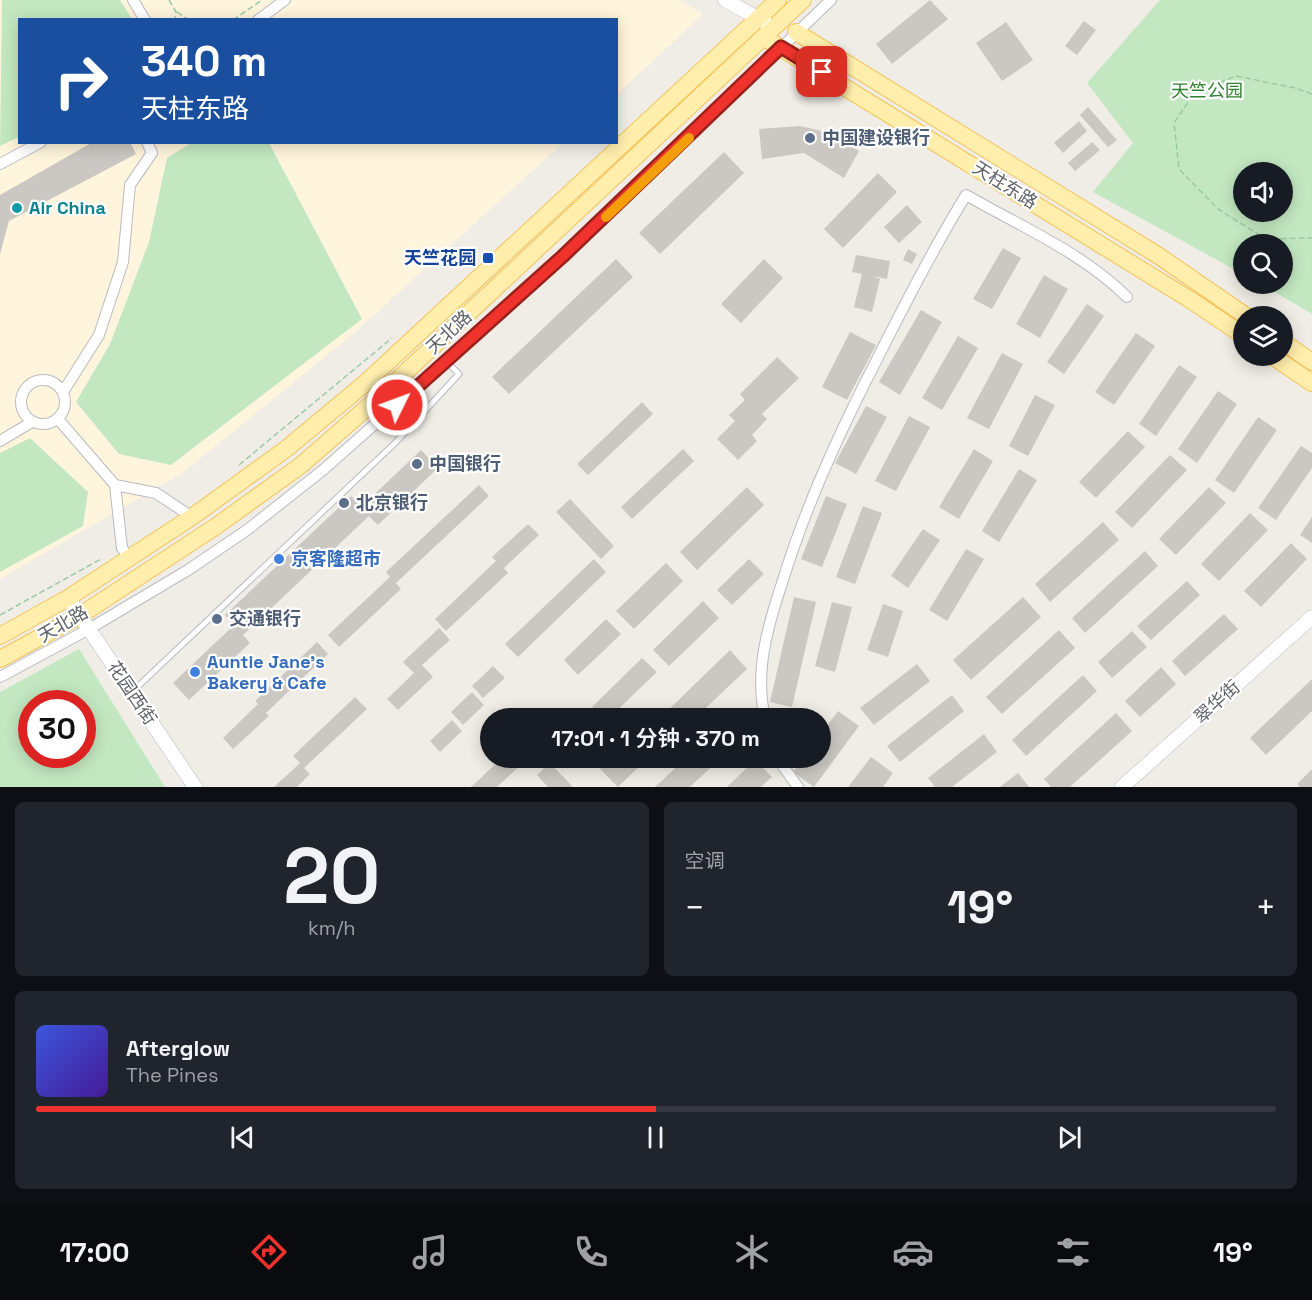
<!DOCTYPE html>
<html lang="zh">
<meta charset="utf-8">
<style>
body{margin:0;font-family:"Space Grotesk","Noto Sans SC",sans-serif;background:#20242c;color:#f1f3f6;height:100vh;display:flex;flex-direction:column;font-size:22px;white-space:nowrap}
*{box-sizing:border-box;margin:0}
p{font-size:20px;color:#9ea1a6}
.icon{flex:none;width:33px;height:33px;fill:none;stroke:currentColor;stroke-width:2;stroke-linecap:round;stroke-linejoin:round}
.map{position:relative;height:787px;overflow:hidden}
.panel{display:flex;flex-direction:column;gap:15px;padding:15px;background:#0d0f14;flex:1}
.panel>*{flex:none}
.guide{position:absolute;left:18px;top:18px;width:600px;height:126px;border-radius:0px;box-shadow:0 3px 15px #0003;background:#1a4fa0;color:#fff;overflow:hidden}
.fabs{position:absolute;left:1233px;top:162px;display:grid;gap:12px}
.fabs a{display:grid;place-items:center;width:60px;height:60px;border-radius:50%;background:#171b24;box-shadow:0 3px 15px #0003;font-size:30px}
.speed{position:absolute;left:18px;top:690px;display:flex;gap:12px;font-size:30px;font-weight:700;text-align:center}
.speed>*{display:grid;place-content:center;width:78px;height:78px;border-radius:50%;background:#171b24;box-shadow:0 3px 15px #0003;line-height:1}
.speed .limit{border:9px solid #d22;background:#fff;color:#111}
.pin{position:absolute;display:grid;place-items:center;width:51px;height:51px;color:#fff;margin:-26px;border-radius:12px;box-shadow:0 3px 9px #0006}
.me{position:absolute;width:66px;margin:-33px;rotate:48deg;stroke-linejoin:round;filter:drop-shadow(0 0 4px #0008)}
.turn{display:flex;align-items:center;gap:21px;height:126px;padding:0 24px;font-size:27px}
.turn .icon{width:78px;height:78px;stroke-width:2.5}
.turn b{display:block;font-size:42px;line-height:51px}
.big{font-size:45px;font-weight:600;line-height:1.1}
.panel .card{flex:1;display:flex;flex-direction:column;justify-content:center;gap:9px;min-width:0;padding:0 21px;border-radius:9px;background:#20242c}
.panel .dial{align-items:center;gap:0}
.dial b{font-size:78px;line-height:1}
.song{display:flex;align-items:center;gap:18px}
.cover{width:72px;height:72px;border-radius:9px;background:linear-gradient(135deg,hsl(230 70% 55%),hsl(260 70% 35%))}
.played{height:6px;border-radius:3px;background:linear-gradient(90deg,#ef332c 50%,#363941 50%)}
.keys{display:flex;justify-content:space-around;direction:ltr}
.heat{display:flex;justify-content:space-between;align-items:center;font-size:33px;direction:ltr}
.panel .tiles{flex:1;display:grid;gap:15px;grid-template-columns:1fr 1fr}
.card:last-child{grid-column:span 2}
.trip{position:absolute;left:480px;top:708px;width:351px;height:60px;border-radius:30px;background:#171b24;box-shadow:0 3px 15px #0003;font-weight:600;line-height:60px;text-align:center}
.dock{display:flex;height:96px;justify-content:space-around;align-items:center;background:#090b0e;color:#9ea1a6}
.dock .icon{width:42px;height:42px}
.dock .current{color:#ef332c}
.dock b{font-size:27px;color:#f1f3f6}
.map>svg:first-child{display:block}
.commercial{fill:#fff5dc}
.green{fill:#c3e8c1;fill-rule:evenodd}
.building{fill:#cbc8c3}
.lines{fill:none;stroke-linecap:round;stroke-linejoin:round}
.service-casing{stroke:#b8bbc0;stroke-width:7}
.minor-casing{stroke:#b8bbc0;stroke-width:12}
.tertiary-casing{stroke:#b8bbc0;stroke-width:15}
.primary-casing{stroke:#f6c358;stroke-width:18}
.path{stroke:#9acaa6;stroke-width:1.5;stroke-dasharray:6 3;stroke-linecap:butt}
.service{stroke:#fff;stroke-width:5}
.minor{stroke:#fff;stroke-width:10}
.tertiary{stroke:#fff;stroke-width:14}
.primary{stroke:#ffeeac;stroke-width:16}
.route-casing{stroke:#9b211d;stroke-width:15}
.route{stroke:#ef332c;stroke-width:10}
.slow{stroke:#f59e0b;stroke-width:10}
.service-dot{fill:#5c6f8a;stroke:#fff;stroke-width:2}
.culture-dot{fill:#0f9aa8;stroke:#fff;stroke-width:2}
.transit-dot{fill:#1a4fb4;stroke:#fff;stroke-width:2}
.shop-dot{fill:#3f7fe0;stroke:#fff;stroke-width:2}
.labels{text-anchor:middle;stroke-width:4.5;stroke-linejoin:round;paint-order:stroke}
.park-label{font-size:18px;fill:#318231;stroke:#fff}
.service-label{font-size:18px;font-weight:bold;fill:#4e5e75;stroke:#fff;text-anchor:start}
.street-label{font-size:18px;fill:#5d6266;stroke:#fff}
.culture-label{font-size:18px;font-weight:bold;fill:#0d838f;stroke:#fff;text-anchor:start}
.transit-label{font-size:18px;font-weight:bold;fill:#164399;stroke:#fff;text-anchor:end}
.shop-label{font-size:18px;font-weight:bold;fill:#366cbe;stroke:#fff;text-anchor:start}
</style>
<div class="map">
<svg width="1312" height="787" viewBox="0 0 1312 787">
<rect width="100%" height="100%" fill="#f0ede6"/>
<path class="commercial" d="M0 0H679L703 14 617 94 616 20H20V142L563 143 353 334 181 474 0 579Z"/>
<path class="green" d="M2 0H120L132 19 20 20 19 137 0 146Z
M1160 0H1312V314L1261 284H1282V244H1244L1243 274 1093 192 1133 143 1087 83ZM1282 172V212H1244V172Z
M191 143H269L362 319 171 465 119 454 76 402 110 344 149 242 167 158Z
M30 438 88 492 83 526 0 572V453Z
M79 649 165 787H0V692ZM32 704H82V754H32Z"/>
<path class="building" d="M930 0 948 19 892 64 876 44Z
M1084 21 1096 30 1077 55 1065 46Z
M1006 22 1033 60 1002 81 976 43Z
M1088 107 1117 140 1108 147 1080 115Z
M1079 121 1087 131 1063 153 1054 143Z
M800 126 822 131 859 151 844 178 804 153 762 159 759 129Z
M93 142H130L136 154 9 221 0 254V195Z
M1092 142 1100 150 1075 171 1068 163Z
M724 152 744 173 660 254 639 233Z
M878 173 897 192 843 248 824 229Z
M907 205 922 222 899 243 884 227Z
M1003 248 1021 258 992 309 973 299Z
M908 249 917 254 912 264 903 260Z
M856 255 890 261 887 279 872 276 880 279 872 312 854 307 862 274 852 272Z
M616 259 633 277 509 394 492 377Z
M764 259 783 278 741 323 721 304Z
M1044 275 1068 289 1040 338 1016 324Z
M1087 304 1104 316 1064 374 1047 362Z
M921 310 942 322 900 395 879 382Z
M850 332 876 345 847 400 822 387Z
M1136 333 1155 346 1114 405 1095 392Z
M958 336 978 348 942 410 922 398Z
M1002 353 1023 364 989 429 967 418Z
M777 357 799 378 762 414 767 419 752 435 757 441 738 460 717 439 735 421 729 415 745 400 740 394Z
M1179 365 1197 377 1156 436 1139 424Z
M1218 391 1237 404 1197 463 1178 449Z
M1035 395 1055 405 1028 456 1009 446Z
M642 402 653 414 588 475 577 464Z
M866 406 887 417 856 474 835 463Z
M909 416 930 427 896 491 875 481Z
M1258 417 1277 430 1234 493 1215 480Z
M1128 431 1145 447 1096 498 1079 482Z
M1301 446 1312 453V468L1276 520 1258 508Z
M683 449 694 461 632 519 621 507Z
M974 449 993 461 959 519 939 507Z
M421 450 438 468 378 525 369 516 243 635 250 643 189 700 173 683 234 625 225 615 351 496 361 507Z
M1170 455 1187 470 1132 528 1115 512Z
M1019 469 1037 480 999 542 982 531Z
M479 485 489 496 396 583 401 589 339 647 328 635 390 577 386 572Z
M747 487 764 505 697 570 680 552Z
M1209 487 1226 503 1176 555 1159 539Z
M826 496 847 504 822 567 801 559Z
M570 499 614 546 601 559 556 512Z
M863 506 882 513 855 584 836 577Z
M1250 513 1268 530 1219 581 1201 564Z
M1312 517V543L1300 535Z
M1103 522 1119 540 1050 602 1035 584Z
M528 524 539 535 504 568 508 573 446 631 435 619 496 561 492 557Z
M923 529 940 540 908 588 891 576Z
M1291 543 1307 559 1261 607 1244 591Z
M966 549 984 559 947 621 929 610Z
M1145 551 1158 566 1085 633 1072 618Z
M594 559 606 572 518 657 505 644Z
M749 559 764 574 732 605 717 590Z
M666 563 683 581 634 629 616 611Z
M1187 581 1200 595 1151 640 1137 626Z
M794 597 816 602 792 707 770 702Z
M1023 597 1041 617 971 680 953 660Z
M703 601 719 618 669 666 653 650Z
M832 602 852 607 835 672 815 666Z
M883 604 903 611 888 657 867 650Z
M1224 614 1238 629 1185 676 1172 661Z
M606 619 621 634 578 675 564 660Z
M439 628 450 640 422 665 433 677 398 710 387 699 414 673 403 662Z
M1059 630 1075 648 1002 714 986 697Z
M1132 631 1147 647 1112 678 1098 662Z
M317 642 328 654 266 713 269 716 233 749 223 738 258 704 255 701Z
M730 650 747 669 695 718H663L661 717Z
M642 658 657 672 609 718H603L592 707Z
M917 664 930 681 874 725 860 708Z
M493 666 505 678 483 698 472 686Z
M1161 667 1176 684 1140 717 1125 701Z
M1083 675 1097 691 1026 756 1012 740Z
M1312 679V711L1266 755 1250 738Z
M472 692 484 705 463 725 451 712Z
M952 695 964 711 900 762 887 746Z
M355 697 367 709 304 768 310 774 297 787H274L300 763 293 756Z
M838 711 859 726 814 787 793 772 804 758H820V735Z
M1116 713 1132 731 1070 787H1051L1044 779Z
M452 720 462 731 440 752 430 741Z
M984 734 997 752 952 787H935L928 778Z
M871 757 893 773 883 787H848Z
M502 758 527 759 497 787H471Z
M612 758H648L618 787 600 769Z
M686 758H721L690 787H655Z
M755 760 772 777 761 787H727Z
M550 763 573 787H548L537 775Z
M1312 769V787H1300L1297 784Z
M1018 773 1029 787H1000Z"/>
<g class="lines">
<g class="service-casing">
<path id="service" d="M133 691 394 444 459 374 446 361"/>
</g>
<g class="minor-casing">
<path id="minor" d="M133 0 145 20
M258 20 285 0
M0 164 41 142
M21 402a22 22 0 1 1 44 0a22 22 0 1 1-44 0Z
M63 392 99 335 123 262 130 185 152 153 147 142
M58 419 115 485
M0 441 32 422
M129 558 122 548 115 485 156 493 192 517
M0 677 89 629 188 570 247 530 323 470 547 272 831 0
M765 718C754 671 768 625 783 580 805 508 835 442 869 375 900 314 930 254 966 195 1020 226 1083 253 1127 297
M777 758 798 787"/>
</g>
<g class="tertiary-casing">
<path id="tertiary" d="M725 0 765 22
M68 598 195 787
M1122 787 1312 617"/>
</g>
<g class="primary-casing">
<path id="primary" d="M796 32 1159 256 1246 316
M763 37 1189 299 1244 336
M1282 341 1312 362
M1272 356 1312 383
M0 636 68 598 192 517 286 449 363 385 778 0
M0 659 79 616 215 527 300 466 378 398 803 0"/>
</g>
<path class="path" d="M169 0 176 12 175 20
M177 12 189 20
M233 20 262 0
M1312 94 1295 88 1236 76 1195 92 1174 123 1179 169 1218 209 1266 239 1312 238
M239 465 392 338
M0 615 101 559"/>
<use href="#service" class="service"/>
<use href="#minor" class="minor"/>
<use href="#tertiary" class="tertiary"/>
<use href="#primary" class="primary"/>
</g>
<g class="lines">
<g class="route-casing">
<path id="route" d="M397 405 563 256 781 47 822 72"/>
</g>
<use href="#route" class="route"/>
<path class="slow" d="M606 217 689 138"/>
</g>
<g class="service-dot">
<circle cx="810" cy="138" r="6"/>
<circle cx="417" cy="464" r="6"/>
<circle cx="344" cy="503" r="6"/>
<circle cx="217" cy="619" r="6"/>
</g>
<circle class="culture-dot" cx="17" cy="208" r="6"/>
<rect class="transit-dot" x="482" y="252" width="12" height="12" rx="3"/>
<g class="shop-dot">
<circle cx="279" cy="559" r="6"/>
<circle cx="195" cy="672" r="6"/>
</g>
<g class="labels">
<g class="park-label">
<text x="1207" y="97">天竺公园</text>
</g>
<g class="service-label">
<text x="822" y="144">中国建设银行</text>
<text x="429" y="470">中国银行</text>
<text x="356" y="509">北京银行</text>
<text x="229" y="625">交通银行</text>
</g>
<g class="street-label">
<text transform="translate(1005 185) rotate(32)" y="6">天柱东路</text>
<text transform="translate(449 332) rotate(-43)" y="6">天北路</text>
<text transform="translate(63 624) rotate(-30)" y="6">天北路</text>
<text transform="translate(132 693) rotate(56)" y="6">花园西街</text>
<text transform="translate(1217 702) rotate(-42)" y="6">翠华街</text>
</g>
<g class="culture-label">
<text x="29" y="214">Air China</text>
</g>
<g class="transit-label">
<text x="476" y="264">天竺花园</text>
</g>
<g class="shop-label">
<text x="291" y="565">京客隆超市</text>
<text x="207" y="668">Auntie Jane's<tspan x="207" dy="21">Bakery &amp; Cafe</tspan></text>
</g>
</g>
</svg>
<div class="fabs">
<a><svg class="icon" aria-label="sound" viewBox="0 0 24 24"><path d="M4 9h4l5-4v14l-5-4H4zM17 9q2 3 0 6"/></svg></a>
<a><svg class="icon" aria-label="search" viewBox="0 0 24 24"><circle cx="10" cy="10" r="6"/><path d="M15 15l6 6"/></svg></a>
<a><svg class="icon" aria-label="layers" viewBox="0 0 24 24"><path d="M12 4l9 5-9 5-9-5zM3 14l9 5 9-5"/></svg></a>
</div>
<div class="speed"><div class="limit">30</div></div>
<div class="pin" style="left:822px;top:72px;background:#d93025"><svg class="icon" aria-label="arrive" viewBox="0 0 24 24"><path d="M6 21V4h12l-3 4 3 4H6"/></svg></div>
<svg class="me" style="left:397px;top:405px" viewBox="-20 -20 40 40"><circle r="17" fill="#ef332c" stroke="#fff" stroke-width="3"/><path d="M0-11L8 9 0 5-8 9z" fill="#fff"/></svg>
<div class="trip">17:01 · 1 分钟 · 370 m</div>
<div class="guide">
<div class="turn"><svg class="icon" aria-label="right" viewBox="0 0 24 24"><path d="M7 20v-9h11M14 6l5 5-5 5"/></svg><div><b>340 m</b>天柱东路</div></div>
</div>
</div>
<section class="panel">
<div class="tiles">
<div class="card dial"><b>20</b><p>km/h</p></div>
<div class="card"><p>空调</p>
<div class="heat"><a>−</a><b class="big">19°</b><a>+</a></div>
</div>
<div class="card">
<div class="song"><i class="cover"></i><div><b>Afterglow</b><p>The Pines</p></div></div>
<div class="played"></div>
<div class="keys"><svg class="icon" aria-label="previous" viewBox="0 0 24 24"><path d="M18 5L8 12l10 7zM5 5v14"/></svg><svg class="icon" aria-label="pause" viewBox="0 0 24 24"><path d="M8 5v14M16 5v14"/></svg><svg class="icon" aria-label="next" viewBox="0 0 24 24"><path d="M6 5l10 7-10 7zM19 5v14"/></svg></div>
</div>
</div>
</section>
<nav class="dock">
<b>17:00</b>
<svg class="icon current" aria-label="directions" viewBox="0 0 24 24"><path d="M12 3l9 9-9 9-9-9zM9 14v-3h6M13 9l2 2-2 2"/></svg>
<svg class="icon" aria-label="music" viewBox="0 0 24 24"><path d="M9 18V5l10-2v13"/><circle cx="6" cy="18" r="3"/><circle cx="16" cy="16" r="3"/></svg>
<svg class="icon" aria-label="phone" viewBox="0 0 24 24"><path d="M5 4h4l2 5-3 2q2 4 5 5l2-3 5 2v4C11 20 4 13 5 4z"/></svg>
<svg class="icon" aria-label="climate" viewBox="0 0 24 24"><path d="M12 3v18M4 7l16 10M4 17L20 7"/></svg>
<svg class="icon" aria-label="car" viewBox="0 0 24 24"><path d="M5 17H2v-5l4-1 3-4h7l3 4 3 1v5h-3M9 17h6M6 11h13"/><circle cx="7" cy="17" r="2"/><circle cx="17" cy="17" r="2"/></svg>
<svg class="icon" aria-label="filters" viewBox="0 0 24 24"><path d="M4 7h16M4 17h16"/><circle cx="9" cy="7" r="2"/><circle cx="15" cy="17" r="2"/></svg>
<b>19°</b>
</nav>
